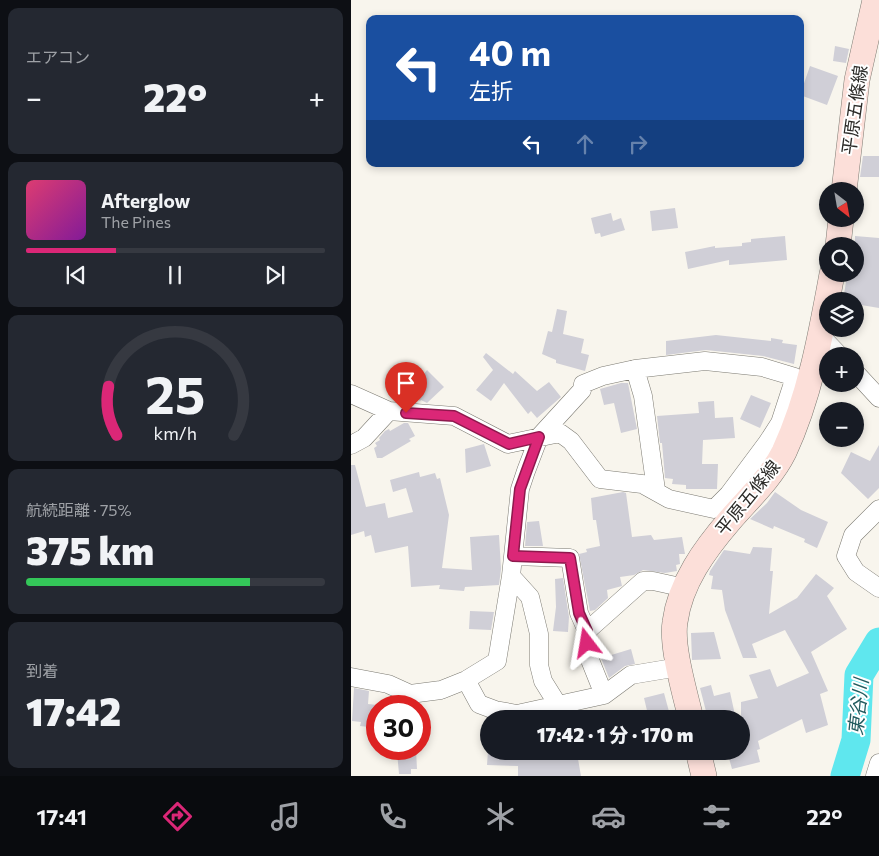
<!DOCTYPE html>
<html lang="ja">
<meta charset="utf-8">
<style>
body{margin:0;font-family:Commissioner,"Noto Sans JP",sans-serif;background:#242831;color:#f1f3f6;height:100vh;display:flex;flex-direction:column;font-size:19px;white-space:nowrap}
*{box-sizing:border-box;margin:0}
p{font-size:16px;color:#9ea1a6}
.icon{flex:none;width:28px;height:28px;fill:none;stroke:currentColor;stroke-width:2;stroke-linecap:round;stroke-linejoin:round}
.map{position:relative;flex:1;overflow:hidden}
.details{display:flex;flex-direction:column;gap:8px;padding:8px;background:#0d0f14;width:351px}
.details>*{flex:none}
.hud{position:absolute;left:15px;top:15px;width:438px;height:152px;border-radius:10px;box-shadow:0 2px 8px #0003;background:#1a4fa0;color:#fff;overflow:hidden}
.needle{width:32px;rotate:149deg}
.tools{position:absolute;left:468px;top:182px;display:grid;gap:10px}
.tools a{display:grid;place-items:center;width:45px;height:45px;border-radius:50%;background:#171b24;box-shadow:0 2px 8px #0003;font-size:25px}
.speed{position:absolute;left:15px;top:695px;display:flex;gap:10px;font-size:25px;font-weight:700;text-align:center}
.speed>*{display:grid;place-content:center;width:65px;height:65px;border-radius:50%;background:#171b24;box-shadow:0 2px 8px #0003;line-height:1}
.speed .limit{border:8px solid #d22;background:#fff;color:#111}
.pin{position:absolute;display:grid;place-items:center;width:42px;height:42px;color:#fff;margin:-51px -21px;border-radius:50% 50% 50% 0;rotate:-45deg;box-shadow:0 0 5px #0007}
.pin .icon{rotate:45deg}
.me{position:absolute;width:55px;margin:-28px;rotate:346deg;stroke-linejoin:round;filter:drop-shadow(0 0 4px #0008)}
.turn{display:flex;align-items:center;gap:18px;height:105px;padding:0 20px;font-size:22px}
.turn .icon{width:65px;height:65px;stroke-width:2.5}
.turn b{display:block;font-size:35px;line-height:42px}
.lanes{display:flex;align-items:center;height:48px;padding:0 20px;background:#0003;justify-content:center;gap:25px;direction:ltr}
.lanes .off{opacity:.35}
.big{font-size:38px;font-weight:800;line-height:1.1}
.details .widget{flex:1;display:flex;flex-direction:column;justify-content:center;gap:8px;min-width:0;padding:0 18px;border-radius:10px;background:#242831}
.details .dial{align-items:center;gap:0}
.dial svg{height:130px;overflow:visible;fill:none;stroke:#363941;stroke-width:7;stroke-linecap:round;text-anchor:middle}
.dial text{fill:#f1f3f6;stroke:none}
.song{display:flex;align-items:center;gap:15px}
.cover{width:60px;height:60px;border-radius:8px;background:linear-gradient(135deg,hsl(340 70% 55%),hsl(290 70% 35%))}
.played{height:5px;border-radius:2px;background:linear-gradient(90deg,#db2777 30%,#363941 30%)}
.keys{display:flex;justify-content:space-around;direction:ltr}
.heat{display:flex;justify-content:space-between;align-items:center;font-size:28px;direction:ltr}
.charge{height:8px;border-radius:4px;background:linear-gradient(90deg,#34c759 75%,#363941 0)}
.trip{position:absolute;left:129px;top:710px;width:270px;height:50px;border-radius:25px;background:#171b24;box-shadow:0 2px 8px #0003;font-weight:800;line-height:50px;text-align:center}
.menu{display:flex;height:80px;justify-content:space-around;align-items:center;background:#090b0e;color:#9ea1a6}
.menu .icon{width:35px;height:35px}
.menu .selected{color:#db2777}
.menu b{font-size:22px;color:#f1f3f6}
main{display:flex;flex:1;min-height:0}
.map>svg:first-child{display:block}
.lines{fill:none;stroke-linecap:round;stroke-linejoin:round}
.river{stroke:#5fe7ee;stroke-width:29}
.building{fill:#d0cfd7}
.minor-casing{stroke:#7c7a72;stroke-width:19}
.secondary-casing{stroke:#7c7a72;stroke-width:26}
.minor{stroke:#fff;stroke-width:18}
.secondary{stroke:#fcdfd9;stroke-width:25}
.route-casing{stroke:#8e194d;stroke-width:12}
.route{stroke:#db2777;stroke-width:9}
.labels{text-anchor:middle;stroke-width:4;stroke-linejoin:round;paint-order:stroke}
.street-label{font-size:18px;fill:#2c2b28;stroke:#fff}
.water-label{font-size:19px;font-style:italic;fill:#235c5f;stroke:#fff}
</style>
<main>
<section class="details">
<div class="widget"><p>エアコン</p>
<div class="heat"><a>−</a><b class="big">22°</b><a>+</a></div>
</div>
<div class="widget">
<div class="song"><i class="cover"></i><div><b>Afterglow</b><p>The Pines</p></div></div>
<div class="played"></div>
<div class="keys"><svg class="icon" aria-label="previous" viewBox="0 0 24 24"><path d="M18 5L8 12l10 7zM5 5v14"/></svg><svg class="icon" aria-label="pause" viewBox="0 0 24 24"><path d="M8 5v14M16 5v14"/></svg><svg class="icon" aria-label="next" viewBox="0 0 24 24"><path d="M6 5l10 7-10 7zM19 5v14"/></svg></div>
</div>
<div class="widget dial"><svg viewBox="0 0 100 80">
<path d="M14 69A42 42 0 1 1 86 69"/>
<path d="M14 69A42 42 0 0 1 9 39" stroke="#db2777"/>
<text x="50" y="56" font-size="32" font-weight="700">25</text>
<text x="50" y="72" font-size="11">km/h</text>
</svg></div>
<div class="widget"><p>航続距離 · 75%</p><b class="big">375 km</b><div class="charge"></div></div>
<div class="widget"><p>到着</p><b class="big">17:42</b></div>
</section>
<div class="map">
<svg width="528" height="776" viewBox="0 0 528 776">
<rect width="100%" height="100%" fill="#f8f5ed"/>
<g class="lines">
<path class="river" d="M494 776 505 740 508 675 528 642"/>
</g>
<path class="building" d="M484 46 498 49 495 63 482 61Z
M459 66 487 76 476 105 449 95Z
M512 156H528V177H509Z
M324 208 327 228 301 231 299 211Z
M260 213 262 221 270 218 274 230 250 237 249 233 244 234 240 218Z
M434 236 436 260 378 265V260L337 269 334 252 364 246V248L391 246V243L400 242V239Z
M504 236 528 238V308L504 304V296L493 294 496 276 504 278Z
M206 309 216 311 212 334 233 339 230 353 238 355 234 371 205 363V360L191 354 197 331 201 332Z
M365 335 420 341V338L432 340 431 343 446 345 443 364 412 356 355 350 315 355V341Z
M135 353 162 374 164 371 186 391 198 382 210 397 186 418 180 411 177 414 153 383 140 401 125 390 142 370 132 357Z
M69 370 73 374 76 370 93 387 76 403 70 400 69 401 55 387Z
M270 383H277L286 429 270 433 263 403 253 405 249 389Z
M400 395 420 403 409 428 389 419Z
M363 401 364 418 382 417 384 438 352 440 351 464H367L366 489H335V485L321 484 322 479 314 478 311 443H309L306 416 348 413 347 402Z
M53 423H57L64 436 58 439 60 441 31 458H26L23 448 26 446 24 443 29 440 28 438 34 431 38 429 39 431Z
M133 444 140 466 115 473 114 449Z
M528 445V488L517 499 490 473 500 452 519 461Z
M0 465H4L15 507 34 503 37 518 62 512 55 488 42 492 39 480 68 472 69 477 84 473 86 479 89 478 98 515 91 568 121 570 119 537 148 535 150 569 148 585 114 587 113 591 88 589 89 585 60 587 57 546 24 553 20 535 14 537 13 531 0 535Z
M272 492 275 493 281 537 300 535 303 540 331 537 334 554H328L329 564 325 565 326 571 314 573 292 570 283 575 269 577 271 586 256 590 257 598 244 610 239 611 228 554 236 552 235 549 249 546 245 520H242L240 498Z
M424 492 450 510 477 522 466 548 453 542 454 539 423 526 422 529 399 519 416 503Z
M188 521 192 546H174L176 522Z
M402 547 421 548 419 571H422L418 614 446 598 465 574 483 588 476 596 496 629 460 652 477 691 469 694 477 725 455 733 451 719 407 741 409 749 406 750 409 762 381 769 376 751H390V702L407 698 398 675 419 669 426 687 458 673 434 630 401 644 406 658H392L374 610 371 590 360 589 362 576 358 575 359 571 373 550 399 554Z
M212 578 218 617 217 632 202 631 205 607 204 579Z
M119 611 143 612 140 630 118 629Z
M363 632 370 659 341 660 340 633Z
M280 649 284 664 274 666 258 678 248 653 255 651 257 656Z
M360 685 363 696 379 692 384 715 370 719H357L349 688Z
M3 688 18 691 17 704 26 705V728L9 726 10 722 1 721Z
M313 693 320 719H298L293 698Z
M65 750 66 769H60V774H48L46 752Z
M137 751H180V754H188V757L227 759 230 776H167V766L136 765Z"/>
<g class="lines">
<g class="minor-casing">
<path id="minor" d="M470 336 489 356
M284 369 292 396 305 490
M504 372 528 398
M0 394 38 411 103 416 157 444 209 433 220 441 249 479 291 484 318 499 363 509 378 494 416 443 425 449
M0 445 13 438 38 411
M528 509 502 535 495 556 505 572 528 588
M163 556 219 558 228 613 236 631
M160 576 179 597 188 634V665L192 681 207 705
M0 677 37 684 59 694 90 690 115 680 146 661 160 576 169 489 175 471 188 437 231 390 232 384 252 376 284 369 354 361 411 367 444 377 429 423 416 443
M115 680 128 704 144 710 166 714 253 695 280 675 328 667
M253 695 237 655 236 631 292 581H302L334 588
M524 776 528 763"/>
</g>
<g class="secondary-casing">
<path id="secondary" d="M493 191 506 80 524 0
M487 246 490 219
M340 719C334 693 320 647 324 622 329 583 354 549 379 520 398 498 420 478 433 452 459 396 470 334 481 274
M347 751 353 776"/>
</g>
<use href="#minor" class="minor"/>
<use href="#secondary" class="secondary"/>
</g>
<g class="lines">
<g class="route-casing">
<path id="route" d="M55 413 103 416 158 444 188 437 169 489 162 556 219 558 228 613 236 631V643"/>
</g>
<use href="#route" class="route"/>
</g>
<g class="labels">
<g class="street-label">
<text transform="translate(504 110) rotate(-82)" y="6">平原五條線</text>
<text transform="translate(397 498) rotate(-51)" y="6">平原五條線</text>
</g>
<g class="water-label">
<text transform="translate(507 707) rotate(-84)" y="7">東谷川</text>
</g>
</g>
</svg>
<div class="tools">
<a><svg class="needle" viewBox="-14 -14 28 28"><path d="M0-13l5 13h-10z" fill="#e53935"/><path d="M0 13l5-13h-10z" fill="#9ea1a6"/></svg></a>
<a><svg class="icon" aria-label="search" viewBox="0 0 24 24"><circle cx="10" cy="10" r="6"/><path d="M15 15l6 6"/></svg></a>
<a><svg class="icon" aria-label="layers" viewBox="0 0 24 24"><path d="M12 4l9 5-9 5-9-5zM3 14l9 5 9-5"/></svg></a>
<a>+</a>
<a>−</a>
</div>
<div class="speed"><div class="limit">30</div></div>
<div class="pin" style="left:55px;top:413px;background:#d93025"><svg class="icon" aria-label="arrive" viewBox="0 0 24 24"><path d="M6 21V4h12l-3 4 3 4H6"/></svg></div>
<svg class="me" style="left:236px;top:643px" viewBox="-20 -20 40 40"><path d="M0-17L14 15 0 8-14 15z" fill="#db2777" stroke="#fff" stroke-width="4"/></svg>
<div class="trip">17:42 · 1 分 · 170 m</div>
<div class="hud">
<div class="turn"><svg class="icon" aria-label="left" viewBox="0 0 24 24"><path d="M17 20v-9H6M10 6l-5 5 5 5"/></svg><div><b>40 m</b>左折</div></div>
<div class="lanes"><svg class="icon" aria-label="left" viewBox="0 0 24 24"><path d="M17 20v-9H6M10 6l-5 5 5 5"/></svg><svg class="icon off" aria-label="ahead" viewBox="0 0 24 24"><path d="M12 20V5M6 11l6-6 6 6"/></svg><svg class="icon off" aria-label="right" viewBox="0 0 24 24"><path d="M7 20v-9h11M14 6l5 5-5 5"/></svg></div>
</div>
</div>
</main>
<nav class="menu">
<b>17:41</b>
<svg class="icon selected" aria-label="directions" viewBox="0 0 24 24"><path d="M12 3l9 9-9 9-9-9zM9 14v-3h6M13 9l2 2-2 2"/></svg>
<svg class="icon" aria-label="music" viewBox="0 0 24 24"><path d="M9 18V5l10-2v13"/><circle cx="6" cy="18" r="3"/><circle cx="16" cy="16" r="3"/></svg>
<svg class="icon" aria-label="phone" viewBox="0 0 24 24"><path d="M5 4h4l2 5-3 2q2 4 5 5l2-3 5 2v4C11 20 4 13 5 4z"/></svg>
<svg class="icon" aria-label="climate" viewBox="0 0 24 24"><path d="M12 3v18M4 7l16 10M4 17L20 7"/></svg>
<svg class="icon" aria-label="car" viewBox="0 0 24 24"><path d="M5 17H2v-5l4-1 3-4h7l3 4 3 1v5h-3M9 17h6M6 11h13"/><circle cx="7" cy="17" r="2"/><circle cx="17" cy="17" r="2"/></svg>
<svg class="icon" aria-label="filters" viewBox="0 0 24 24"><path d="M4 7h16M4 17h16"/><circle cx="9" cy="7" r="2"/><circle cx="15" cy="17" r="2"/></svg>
<b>22°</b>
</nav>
